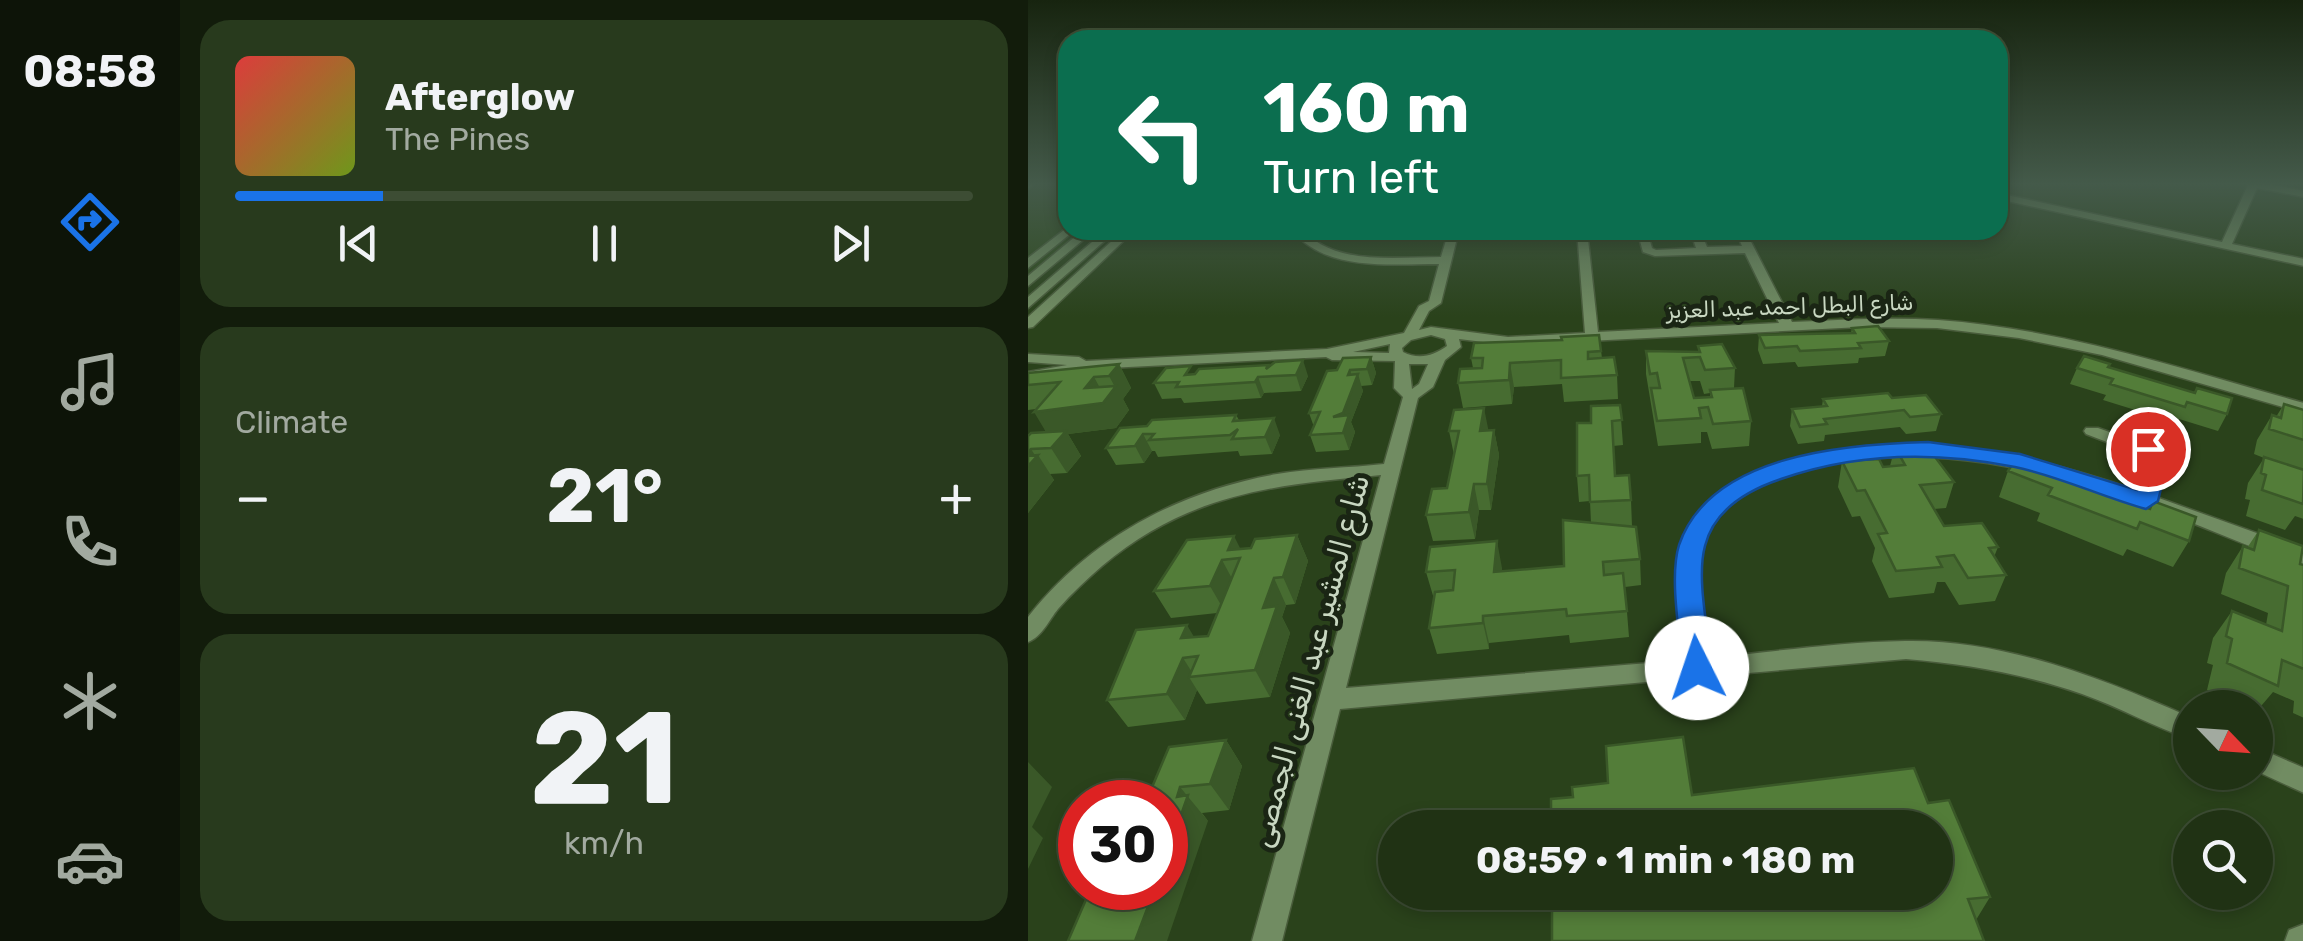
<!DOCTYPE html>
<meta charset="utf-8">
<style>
body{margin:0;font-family:Rubik,Cairo,sans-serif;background:#283a1d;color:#f1f3f6;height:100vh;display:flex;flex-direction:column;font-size:38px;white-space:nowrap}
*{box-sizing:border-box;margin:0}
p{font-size:32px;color:#a2aaa0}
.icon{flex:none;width:55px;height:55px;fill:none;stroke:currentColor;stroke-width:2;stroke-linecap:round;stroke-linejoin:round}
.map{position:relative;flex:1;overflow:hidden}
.side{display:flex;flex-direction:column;gap:20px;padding:20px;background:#121c0b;width:848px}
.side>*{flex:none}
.banner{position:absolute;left:30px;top:30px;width:950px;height:210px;border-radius:30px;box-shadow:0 5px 15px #0003,0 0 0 2px #3d4d34;background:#0b6e4f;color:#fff;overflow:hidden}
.needle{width:65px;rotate:115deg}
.fabs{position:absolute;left:1145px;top:690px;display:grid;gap:20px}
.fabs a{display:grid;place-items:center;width:100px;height:100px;border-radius:50%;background:#203214;box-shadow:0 5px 15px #0003,0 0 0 2px #3d4d34;font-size:50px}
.speed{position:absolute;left:30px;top:780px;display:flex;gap:20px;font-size:50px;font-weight:700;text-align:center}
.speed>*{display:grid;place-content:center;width:130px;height:130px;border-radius:50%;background:#203214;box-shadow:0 5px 15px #0003,0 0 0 2px #3d4d34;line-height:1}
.speed .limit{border:15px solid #d22;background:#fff;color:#111}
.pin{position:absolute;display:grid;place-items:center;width:85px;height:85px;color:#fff;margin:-42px;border:5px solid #fff;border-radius:50%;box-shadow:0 2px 10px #0007}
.me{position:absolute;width:110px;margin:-55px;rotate:356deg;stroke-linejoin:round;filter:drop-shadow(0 0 8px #0008)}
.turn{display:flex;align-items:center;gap:35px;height:210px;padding:0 40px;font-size:45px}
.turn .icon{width:130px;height:130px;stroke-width:2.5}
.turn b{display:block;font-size:70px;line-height:85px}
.big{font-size:75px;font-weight:700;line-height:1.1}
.side .tile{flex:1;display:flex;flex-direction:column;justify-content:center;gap:15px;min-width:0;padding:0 35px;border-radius:30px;background:#283a1d}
.side .dial{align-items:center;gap:0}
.dial b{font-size:130px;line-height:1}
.song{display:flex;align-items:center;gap:30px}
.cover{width:120px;height:120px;border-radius:15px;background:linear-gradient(135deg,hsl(0 70% 55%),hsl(80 70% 35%))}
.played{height:10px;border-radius:5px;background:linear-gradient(90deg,#1a73e8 20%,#3d4d34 20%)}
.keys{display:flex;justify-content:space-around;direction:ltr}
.heat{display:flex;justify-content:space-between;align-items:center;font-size:55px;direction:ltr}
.trip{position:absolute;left:350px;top:810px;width:575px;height:100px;border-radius:50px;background:#203214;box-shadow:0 5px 15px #0003,0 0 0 2px #3d4d34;font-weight:700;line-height:100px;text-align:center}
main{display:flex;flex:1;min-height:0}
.tabs{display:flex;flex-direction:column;width:180px;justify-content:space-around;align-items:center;background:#0d1408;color:#a2aaa0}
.tabs .icon{width:70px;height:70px}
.tabs .active{color:#1a73e8}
.tabs b{font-size:45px;color:#f1f3f6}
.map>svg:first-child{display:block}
.built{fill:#2e4a1c}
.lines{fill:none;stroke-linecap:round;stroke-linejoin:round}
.minor-casing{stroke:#495c3b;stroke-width:3}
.minor{fill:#718c62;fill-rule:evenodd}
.wall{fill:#476c31;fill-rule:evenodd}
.shaded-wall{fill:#3a5828}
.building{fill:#537d39;stroke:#3a5828;stroke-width:2.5}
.route{fill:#1a73e8;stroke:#114b97;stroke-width:2.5}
.labels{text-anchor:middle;stroke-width:10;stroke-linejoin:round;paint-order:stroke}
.far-street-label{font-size:22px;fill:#c8d7c1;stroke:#1a2514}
.near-street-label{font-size:30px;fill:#c8d7c1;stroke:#1a2514}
</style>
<main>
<nav class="tabs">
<b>08:58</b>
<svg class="icon active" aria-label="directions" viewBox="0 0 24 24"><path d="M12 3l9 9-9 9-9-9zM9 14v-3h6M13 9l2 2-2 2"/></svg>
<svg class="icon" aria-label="music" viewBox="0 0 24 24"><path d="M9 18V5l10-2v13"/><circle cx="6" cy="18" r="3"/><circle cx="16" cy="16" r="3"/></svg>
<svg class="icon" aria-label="phone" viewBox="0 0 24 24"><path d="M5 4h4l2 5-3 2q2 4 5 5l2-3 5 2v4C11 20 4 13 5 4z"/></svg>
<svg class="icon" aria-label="climate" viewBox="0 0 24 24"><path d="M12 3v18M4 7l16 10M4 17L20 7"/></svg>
<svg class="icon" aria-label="car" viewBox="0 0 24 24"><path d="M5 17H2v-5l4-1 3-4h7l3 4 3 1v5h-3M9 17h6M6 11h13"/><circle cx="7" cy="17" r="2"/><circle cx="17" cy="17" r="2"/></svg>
</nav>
<section class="side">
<div class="tile">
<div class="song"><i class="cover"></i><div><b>Afterglow</b><p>The Pines</p></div></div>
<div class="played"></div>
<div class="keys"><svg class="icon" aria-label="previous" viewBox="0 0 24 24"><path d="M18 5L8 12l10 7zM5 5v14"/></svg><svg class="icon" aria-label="pause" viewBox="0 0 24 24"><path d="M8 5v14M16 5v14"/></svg><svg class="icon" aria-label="next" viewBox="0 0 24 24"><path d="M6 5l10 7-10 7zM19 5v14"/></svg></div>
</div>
<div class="tile"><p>Climate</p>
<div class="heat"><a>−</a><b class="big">21°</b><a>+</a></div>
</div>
<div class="tile dial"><b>21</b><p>km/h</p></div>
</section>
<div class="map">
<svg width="1276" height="941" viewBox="0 0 1276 941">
<rect width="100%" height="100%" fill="#2a421b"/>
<path class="built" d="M0 185H40V230H67L0 287Z"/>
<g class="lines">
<g class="minor-casing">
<path id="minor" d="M0 185H5L0 189Z
M1220 185H1246L1276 191V197L1229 188 1204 244 1276 259V266L970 199V193L1194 242Z
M40 227V230H47L0 268V258Z
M55 230H67L0 286V276Z
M78 230H89L0 308V297Z
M96 230H107L5 327 0 328V317Z
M264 230H275C307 266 369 257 413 257L421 230H431L413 303 401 311 391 330 403 327 480 337 557 333 549 230H559L570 332 751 323 717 253 627 256 615 252 609 230H619L624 248 628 250 668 248 662 230H672L679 247 714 246 707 230H717L764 322C812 320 861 317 910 320 1035 329 1155 369 1276 403V413L1074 355 991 338 909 328 833 327 480 345 431 339 433 347 417 360 405 387 390 398 318 688 657 660C653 618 641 570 660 531 679 489 723 471 765 461 782 457 799 452 817 449 915 434 1018 459 1111 491L1118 457 1058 434 1056 431 1058 428H1070L1133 450 1136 454 1128 497 1276 550V565C1230 551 1186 531 1141 514 1016 469 905 438 771 470 737 479 694 496 679 530 662 570 675 617 679 658 745 652 811 642 877 641 975 639 1074 678 1162 717V739C1126 727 1091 707 1054 694 997 674 938 664 878 659L312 709 254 941H224L353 475C246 485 161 493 74 566 59 579 44 593 30 609 21 620 14 637 0 642V617C61 539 151 491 249 474 284 468 321 468 356 464L375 397 366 388 367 361 304 360 298 357 61 369 0 380V372L39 365 0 362V354L51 357 58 361 299 349 376 333 391 306 401 301 411 264C363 264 297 272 264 230ZM403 335 417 339 419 346C405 356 391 360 375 352L374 348 383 340ZM362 344 361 353 325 352ZM381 364H400L391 384 384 389Z
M1228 747 1276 768V793L1228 771Z
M1276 924V941H1257L1261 930Z"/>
</g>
<use href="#minor" class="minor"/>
</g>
<path class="wall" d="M824 328 861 341 857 356 831 358 830 363 770 367 767 362 735 364 730 350 731 335 823 333Z
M571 335 574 358 589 375 590 399 536 402 534 384 486 387 484 404 435 408 430 383 445 368 443 358 534 340Z
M670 346 707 368 706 388 723 421 721 446 684 449 679 432H673V443L630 446 618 374V351L670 352ZM662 381H672L676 394 682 393V397L666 398Z
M343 357 348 373 344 385 333 386 335 391 323 422 327 432 321 450 288 452 282 435 286 427 281 413 309 370Z
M91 364 103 388 95 399 101 410 88 428 40 434 53 456 39 473 22 474 26 480 0 513V436L18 432 8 409 0 410V371L1 373Z
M241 367 280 376 273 391 236 393 233 398 156 403 153 398 134 399 126 383 167 374Z
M1080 367 1199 414 1190 431 1151 419 1149 423 1075 400 1078 395 1042 384 1049 368Z
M864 398 913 414 908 431 878 434 872 427 797 435 796 441 770 444 762 426 764 409 794 406 795 399Z
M1256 404 1276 410V519L1267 516 1257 530 1218 516 1222 500 1217 499 1220 483 1236 458 1226 454 1229 440 1244 415 1248 417Z
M592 405 595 445 585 446 587 476 603 500 604 526H598L612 559 613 585 597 587 601 637 542 643 541 635 461 643V649L409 654 401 628 406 599 398 572 402 547 474 568 473 572 536 566 563 523 562 501 551 502 549 476 563 423Z
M208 415 211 420 252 435 244 454 212 456 210 451 130 457 127 451H124L116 463 88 465 78 448 119 426Z
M466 430 471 455 463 510H451L447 539 405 541 398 515 419 488 426 455 421 431Z
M867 447 926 482 918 508 906 509 916 526 970 547 966 557 978 575 967 601 931 605 917 582H909L906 593 861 598 844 561 847 548 832 516 824 517 810 487 814 461 855 467 862 466Z
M1022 466 1019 471 1121 509 1125 501 1161 541 1145 567 1099 549 1095 556 1009 521 1012 513 971 497 980 471Z
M1231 530 1276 565V718L1265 713 1266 701 1245 692 1228 712V708H1218L1179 690 1185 665 1179 663 1185 638 1204 611 1238 625 1240 613 1193 594 1198 573 1215 546 1219 548Z
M269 535 280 561 267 604 258 605 254 617 262 633 242 697 178 704 169 690 157 720 100 727 79 700 166 637 180 636 189 613 143 618 126 591 213 549 223 548Z
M198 740 214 766 201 810 174 813 180 821 119 799Z
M664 795 900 803 962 897 948 920Z"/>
<path class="shaded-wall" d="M343 357 348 373 344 385 339 369Z
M275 360 280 376 273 391 268 375Z
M482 363 486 387 484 404 481 380Z
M91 364 103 388 95 399 101 410 88 428 40 434 53 456 39 473 23 448 21 437 6 412 57 388 66 377 78 399 87 387 81 376Z
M322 370 326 385 330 374 335 391 323 422 327 432 321 450 315 433 305 417Z
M230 377 236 393 233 398 227 382Z
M456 408 461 433 452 431Z
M246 418 252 435 244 454 237 437Z
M466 430 471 455 463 510 459 484Z
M115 434 124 451 116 463 107 446Z
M3 449 8 457 10 455 26 480 0 513V452Z
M446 484 451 510 447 539 441 512Z
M269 535 280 561 267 604 255 577Z
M206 536 219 562 200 550Z
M469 541 474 568 471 599 466 572Z
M194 560 208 586 197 612 182 586Z
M246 578 258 605 254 617 262 633 242 697 227 670 235 608Z
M455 616 461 643V649L455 623Z
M159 625 175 652 153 638Z
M155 658 167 677H161L169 690 157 720 139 694Z
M198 740 214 766 201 810 182 784Z
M0 762 24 787 4 827 15 838 0 869Z
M152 787 180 821 139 941H107L127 888H138V858L149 797Z"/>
<path class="building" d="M850 326 861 341 830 343 833 348 772 351 769 346 737 348 731 335 827 333 824 328Z
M571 335 573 351 560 352V359L586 357 589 375 533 378V360L482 363 481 380 430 383 432 369 454 368 455 358H443L446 343 534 340 533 337Z
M694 344 707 368 677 370 672 357 655 358 666 398 684 397 682 390 715 388 723 421 685 424 680 407 671 408 673 418 629 421 623 388H632L629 373 622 374 618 351 672 352 670 346Z
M1056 356 1082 364 1080 367 1167 393 1169 388 1204 398 1199 414 1159 402 1157 407 1082 384 1085 379 1049 368Z
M343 357 339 369 322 370 320 375 330 374 315 413 305 417 321 415 315 433 282 435 292 412 281 413 299 371 309 370 315 358Z
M275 360 268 375 230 377 227 382 148 387 151 382 126 383 138 368 163 366 157 375 167 374 171 369 240 365 238 369 247 362Z
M91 364 81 376 66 377 57 388 88 386 75 403 6 412 32 382 0 385V373Z
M860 393 864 398 898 395 913 414 882 417 876 410 796 419 799 424 772 427 764 409 799 406 795 399Z
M1256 404 1276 410V440L1241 429 1244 415 1253 418Z
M592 405 594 420 584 421 587 476 601 475 603 500 562 502 561 475 549 476V423H563V406Z
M456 408 452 431 466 430 459 484H446L441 512 398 515 404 489 419 488 431 431H421L426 410Z
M208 415 205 421 246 418 237 437 204 439 210 429 202 435 121 440 126 434H115L107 446 78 448 92 428 119 426 124 420Z
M38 431 23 448 3 449 0 452V436L3 433Z
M898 445 926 482 892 485 916 526 954 523 970 547 961 548 978 575 940 578 926 555 909 557 914 567 868 571 850 534 859 533 837 490 829 491 814 461 851 459 855 467 877 465 867 447Z
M991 454 1022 466 1018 471 1122 509 1125 501 1168 517 1161 541 1112 522 1109 529 1020 495 1024 488 980 471Z
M10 455 0 466V456Z
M1236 457 1276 470 1275 504 1234 490 1238 475 1233 473Z
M535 520 608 527 612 559 575 562 576 575 595 573 599 611 539 616 538 609 455 616V623L401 628 407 592 425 590 427 570 398 572 402 547 469 541 466 572 536 566Z
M1231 530 1275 546 1272 564 1276 565V669L1254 660 1250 686 1199 663 1204 639 1198 636 1204 611 1254 631 1260 586 1211 568 1215 546 1226 550Z
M269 535 255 577 246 578 235 608 249 606 227 670 161 677 170 656 155 658 139 694 79 700 108 630 159 625 153 638 180 636 212 558 194 560 182 586 126 591 159 540 206 536 200 550 223 548 227 539Z
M655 737 664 795 886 768 900 803 921 800 962 897 940 899 956 941H524V892H908V828H523V799L545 797 544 787 580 783 578 746Z
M198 740 182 784 152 787 149 797 160 795 138 858V802H99L100 801 119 799 141 747Z
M63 888H127L107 941H40Z"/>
<linearGradient id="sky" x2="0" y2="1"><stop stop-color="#17240f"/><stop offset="0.58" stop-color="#445a4a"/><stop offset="1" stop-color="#445a4a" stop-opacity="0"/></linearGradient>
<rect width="1276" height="317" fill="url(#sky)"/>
<path class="route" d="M900 442 992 454 1109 490 1117 460 1109 449 1112 444H1128L1140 460 1130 501 1118 509C1074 497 1031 476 987 467 907 451 830 452 753 479 720 490 686 510 677 546 668 579 681 634 684 668L679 677 669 681 658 677 654 668C652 634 641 577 651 545 682 454 819 444 900 442Z"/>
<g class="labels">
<g class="far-street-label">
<text transform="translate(762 306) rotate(-2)" y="8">شارع البطل احمد عبد العزيز</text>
</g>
<g class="near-street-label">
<text transform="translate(282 661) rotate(-75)" y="10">شارع المشير عبد الغنى الجمصى</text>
</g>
</g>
</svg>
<div class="fabs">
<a><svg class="needle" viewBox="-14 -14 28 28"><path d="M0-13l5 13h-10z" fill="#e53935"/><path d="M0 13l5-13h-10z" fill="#a2aaa0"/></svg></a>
<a><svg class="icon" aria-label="search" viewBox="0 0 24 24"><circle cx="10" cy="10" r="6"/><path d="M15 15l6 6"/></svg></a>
</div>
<div class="speed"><div class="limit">30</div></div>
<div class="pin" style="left:1120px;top:449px;background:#d93025"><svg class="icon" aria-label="arrive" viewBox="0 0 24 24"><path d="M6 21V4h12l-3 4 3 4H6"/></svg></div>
<svg class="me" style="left:669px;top:668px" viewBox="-20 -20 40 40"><circle r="19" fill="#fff"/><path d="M0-13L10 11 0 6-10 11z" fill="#1a73e8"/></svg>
<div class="trip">08:59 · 1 min · 180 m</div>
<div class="banner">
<div class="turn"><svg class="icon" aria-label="left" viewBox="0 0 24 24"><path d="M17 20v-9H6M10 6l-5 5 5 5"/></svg><div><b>160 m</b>Turn left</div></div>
</div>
</div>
</main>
